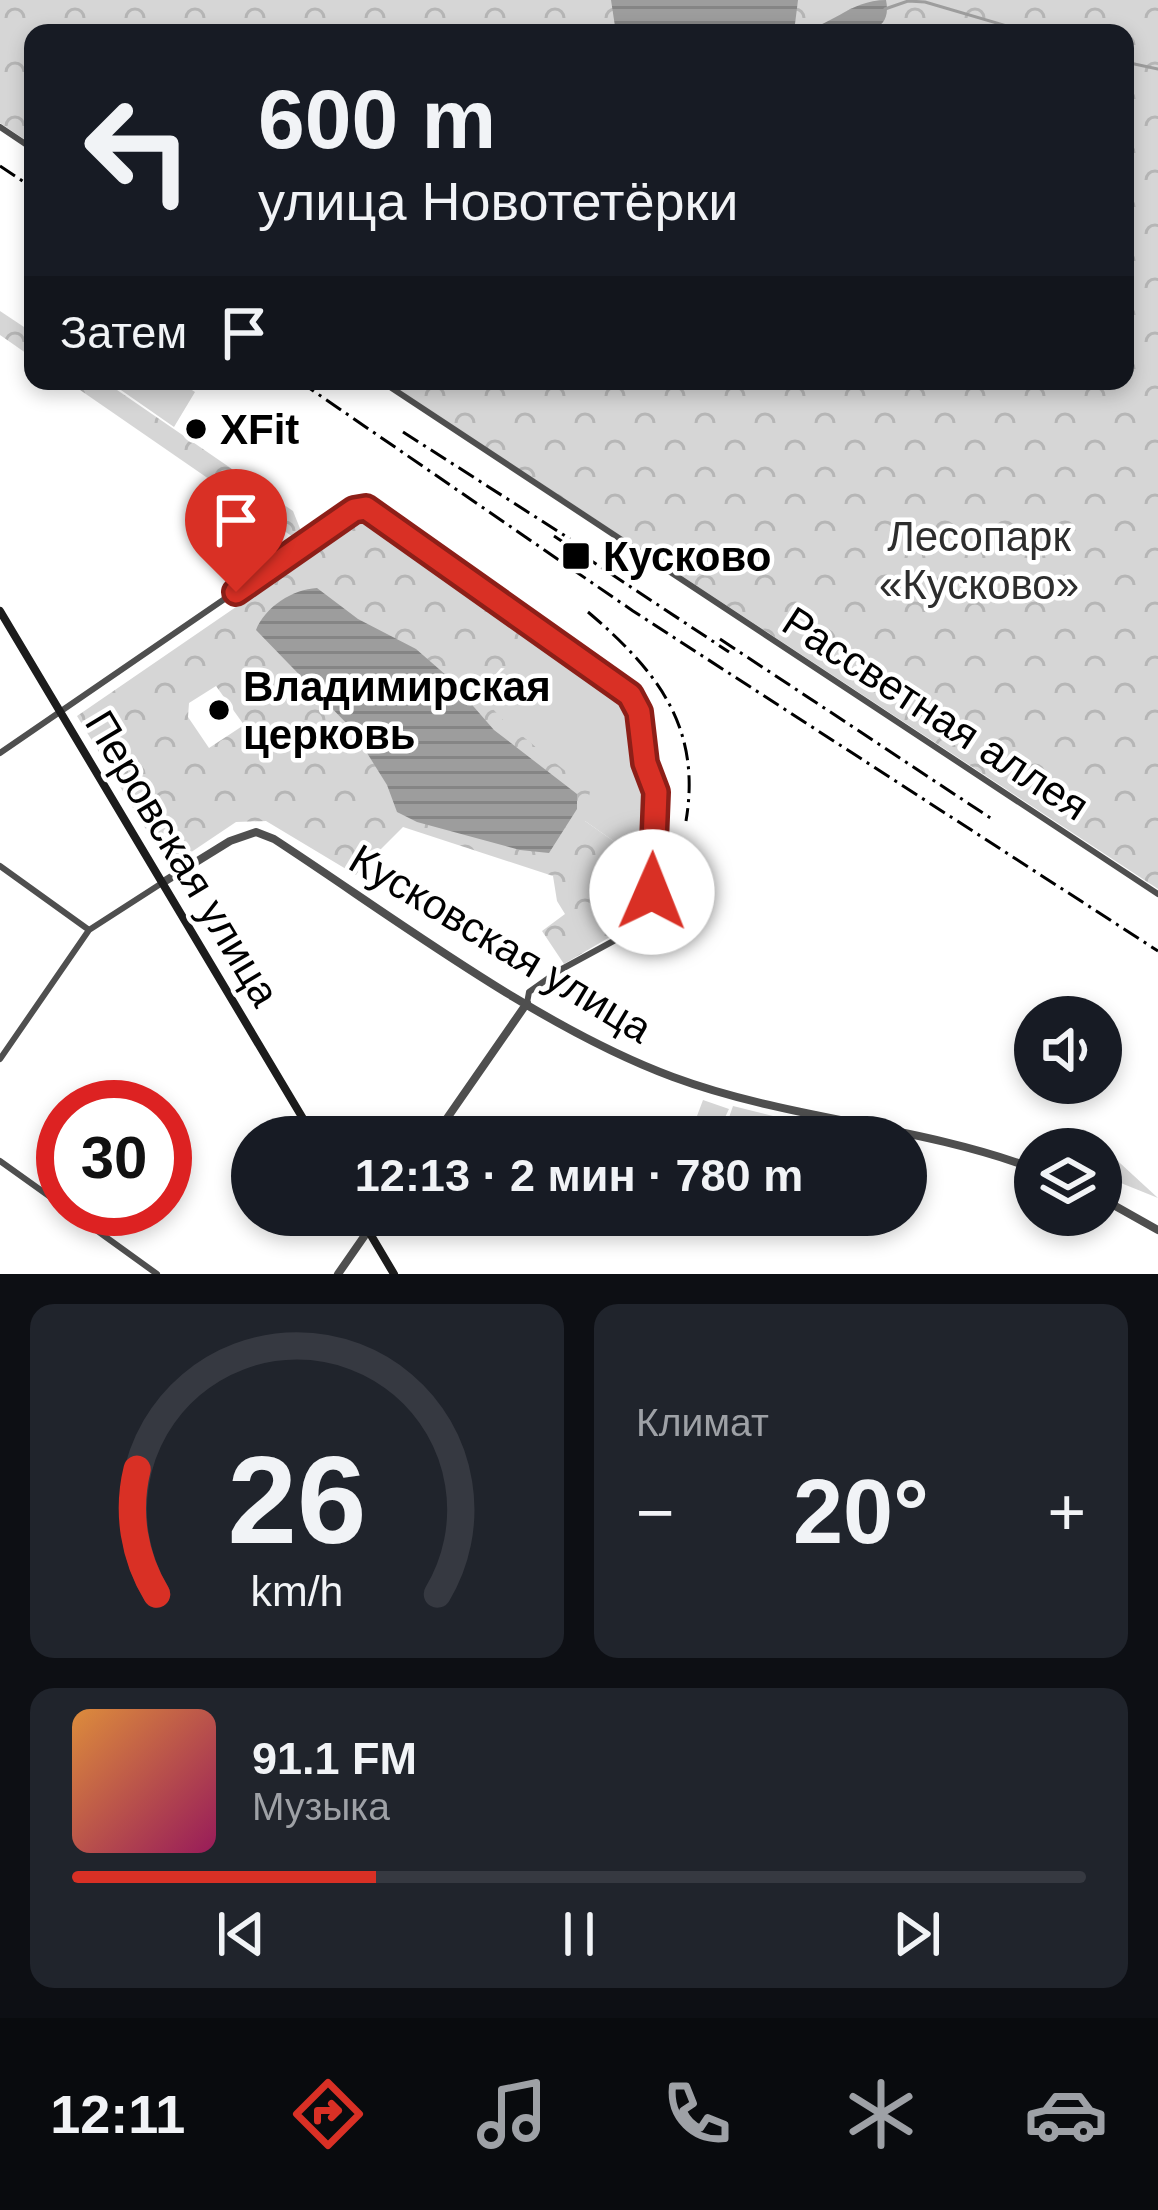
<!DOCTYPE html>
<html lang="ru">
<meta charset="utf-8">
<style>
body{margin:0;font-family:Helvetica,sans-serif;background:#20242c;color:#f1f3f6;height:100vh;display:flex;flex-direction:column;font-size:45px;white-space:nowrap}
*{box-sizing:border-box;margin:0}
p{font-size:39px;color:#9ea1a6}
.icon{flex:none;width:66px;height:66px;fill:none;stroke:currentColor;stroke-width:2;stroke-linecap:round;stroke-linejoin:round}
.map{position:relative;height:1274px;overflow:hidden}
.panel{display:flex;flex-direction:column;gap:30px;padding:30px;background:#0d0f14;flex:1}
.panel>*{flex:none}
.hud{position:absolute;left:24px;top:24px;width:1110px;height:366px;border-radius:24px;box-shadow:0 6px 18px #0003;background:#171b24;color:#f1f3f6;overflow:hidden}
.buttons{position:absolute;left:1014px;top:996px;display:grid;gap:24px}
.buttons a{display:grid;place-items:center;width:108px;height:108px;border-radius:50%;background:#171b24;box-shadow:0 6px 18px #0003;font-size:60px}
.speed{position:absolute;left:36px;top:1080px;display:flex;gap:24px;font-size:60px;font-weight:700;text-align:center}
.speed>*{display:grid;place-content:center;width:156px;height:156px;border-radius:50%;background:#171b24;box-shadow:0 6px 18px #0003;line-height:1}
.speed .limit{border:18px solid #d22;background:#fff;color:#111}
.pin{position:absolute;display:grid;place-items:center;width:102px;height:102px;color:#fff;margin:-123px -51px;border-radius:50% 50% 50% 0;rotate:-45deg;box-shadow:0 0 12px #0007}
.pin .icon{rotate:45deg}
.me{position:absolute;width:132px;margin:-66px;rotate:1deg;stroke-linejoin:round;filter:drop-shadow(0 0 9px #0008)}
.turn{display:flex;align-items:center;gap:42px;height:252px;padding:0 36px;font-size:54px}
.turn .icon{width:156px;height:156px;stroke-width:2.5}
.turn b{display:block;font-size:84px;line-height:102px}
.then{display:flex;align-items:center;height:114px;padding:0 36px;background:#0003;gap:24px;font-size:45px}
.big{font-size:90px;font-weight:700;line-height:1.1}
.panel .card{flex:1;display:flex;flex-direction:column;justify-content:center;gap:18px;min-width:0;padding:0 42px;border-radius:24px;background:#20242c}
.panel .dial{align-items:center;gap:0}
.dial svg{height:312px;overflow:visible;fill:none;stroke:#363941;stroke-width:7;stroke-linecap:round;text-anchor:middle}
.dial text{fill:#f1f3f6;stroke:none}
.song{display:flex;align-items:center;gap:36px}
.cover{width:144px;height:144px;border-radius:18px;background:linear-gradient(135deg,hsl(30 70% 55%),hsl(330 70% 35%))}
.played{height:12px;border-radius:6px;background:linear-gradient(90deg,#d93025 30%,#363941 30%)}
.keys{display:flex;justify-content:space-around;direction:ltr}
.heat{display:flex;justify-content:space-between;align-items:center;font-size:66px;direction:ltr}
.panel .tiles{flex:1;display:grid;gap:30px;grid-template-columns:1fr 1fr}
.card:last-child{grid-column:span 2}
.trip{position:absolute;left:231px;top:1116px;width:696px;height:120px;border-radius:60px;background:#171b24;box-shadow:0 6px 18px #0003;font-weight:700;line-height:120px;text-align:center}
.tabs{display:flex;height:192px;justify-content:space-around;align-items:center;background:#090b0e;color:#9ea1a6}
.tabs .icon{width:84px;height:84px}
.tabs .on{color:#d93025}
.tabs b{font-size:54px;color:#f1f3f6}
.map>svg:first-child{display:block}
.green{fill:#d6d6d6}
.forest{fill:url(#forest-firs)}
.park{fill:url(#park-crowns);fill-rule:evenodd}
.water{fill:url(#water-rules)}
.lines{fill:none;stroke-linecap:round;stroke-linejoin:round}
.stream{stroke:#9d9d9d;stroke-width:3}
.minor{stroke:#4f4f4f;stroke-width:6}
.tertiary{stroke:#4f4f4f;stroke-width:8}
.secondary{stroke:#1c1c1c;stroke-width:8}
.rail{stroke:#000;stroke-width:3;stroke-dasharray:18 6 3 6;stroke-linecap:butt}
.route-casing{stroke:#8d1f18;stroke-width:30}
.route{stroke:#d93025;stroke-width:21}
.poi-dot{fill:#000;stroke:#fff;stroke-width:4.5}
.labels{text-anchor:middle;stroke-width:9;stroke-linejoin:round;paint-order:stroke}
.poi-label{font-size:42px;font-weight:bold;fill:#000;stroke:#fff;text-anchor:start}
.park-label{font-size:42px;fill:#2d2d2d;stroke:#fff}
.street-label{font-size:42px;fill:#000;stroke:#fff}
</style>
<div class="map">
<svg width="1158" height="1274" viewBox="0 0 1158 1274">
<defs>
<pattern id="forest-firs" width="22" height="20" patternUnits="userSpaceOnUse" patternTransform="scale(3)"><rect width="22" height="20" fill="#d6d6d6"/><path d="M5 1l3.5 6h-7zM16 11l3.5 6h-7z" fill="#b6b6b6"/></pattern>
<pattern id="park-crowns" width="20" height="18" patternUnits="userSpaceOnUse" patternTransform="scale(3)"><rect width="20" height="18" fill="#d6d6d6"/><path d="M2 6a3 3 0 1 1 6 0M12 15a3 3 0 1 1 6 0" fill="none" stroke="#b6b6b6"/></pattern>
<pattern id="water-rules" width="6" height="5" patternUnits="userSpaceOnUse" patternTransform="scale(3)"><rect width="6" height="5" fill="#9d9d9d"/><path d="M0 2.5h6" fill="none" stroke="#858585"/></pattern>
</defs>
<rect width="100%" height="100%" fill="#fff"/>
<path class="green" d="M108 381H178L195 392 174 427Z
M537 636 621 699C635 723 642 757 638 785L647 790 645 842 622 847 585 821 479 694Z
M703 1100 729 1109 719 1130 697 1116Z
M733 1106 793 1121 779 1137H744L735 1130 725 1129Z"/>
<path class="forest" d="M1083 1129 1158 1198 1101 1175V1149H1063Z"/>
<path class="park" d="M0 0H1158V889L385 381H1125V33H33V145L0 123Z
M0 311 33 333V358L0 335Z
M67 381H104L293 511 301 531 293 537Z
M367 517 537 636 511 669 501 668 479 694 505 722 590 791 585 821 622 847 645 842 646 885 615 934 564 964 542 931 565 914 557 901 553 876 403 827 375 855 372 852 356 875 266 821 236 822 169 867 77 716ZM216 686 244 725 209 748 188 717 189 703Z"/>
<path class="water" d="M611 0H798L794 32C830 29 849 0 886 0 893 34 861 33 837 33L833 27 819 33H616Z
M317 588 358 619 416 649 447 676 494 730 577 794V809L549 853 520 850 417 822 397 812 387 785 352 729 256 630C265 607 293 589 317 588Z"/>
<g class="lines">
<path class="stream" d="M885 9 908 1 925 2 1031 33
M1125 62 1158 69"/>
<path class="minor" d="M0 127 33 149
M381 381 1158 894
M0 753 354 510 371 509 623 688 639 712 645 763 657 792 651 848 655 883 619 938 560 970 529 992 527 1003
M0 866 89 930
M0 1059 89 930 162 883
M0 1161 63 1206
M67 1209 157 1274"/>
<path class="tertiary" d="M162 883 230 841 256 832 274 839C395 918 538 1027 673 1077 789 1120 918 1125 1035 1169
M434 1137 527 1003
M1101 1198 1158 1230
M338 1274 379 1215"/>
<path class="secondary" d="M0 611 314 1137
M359 1215 394 1274"/>
<path class="rail" d="M0 166 33 188
M299 381 633 611 1158 951
M403 432 570 539
M554 536 729 652
M588 612C656 670 702 726 686 821
M720 639 995 821"/>
</g>
<g class="lines">
<g class="route-casing">
<path id="route" d="M236 592 354 510 366 508 630 695 639 712 645 763 656 792 652 892"/>
</g>
<use href="#route" class="route"/>
</g>
<g class="poi-dot">
<circle cx="196" cy="429" r="12"/>
<rect x="561" y="541" width="30" height="30" rx="6"/>
<circle cx="219" cy="710" r="12"/>
</g>
<g class="labels">
<g class="poi-label">
<text x="220" y="444">XFit</text>
<text x="603" y="571">Кусково</text>
<text x="243" y="701">Владимирская<tspan x="243" dy="48">церковь</tspan></text>
</g>
<g class="park-label">
<text x="979" y="551">Лесопарк<tspan x="979" dy="48">«Кусково»</tspan></text>
</g>
<g class="street-label">
<text transform="translate(936 713) rotate(33)" y="15">Рассветная аллея</text>
<text transform="translate(183 858) rotate(59)" y="15">Перовская улица</text>
<text transform="translate(501 943) rotate(31)" y="15">Кусковская улица</text>
</g>
</g>
</svg>
<div class="buttons">
<a><svg class="icon" aria-label="sound" viewBox="0 0 24 24"><path d="M4 9h4l5-4v14l-5-4H4zM17 9q2 3 0 6"/></svg></a>
<a><svg class="icon" aria-label="layers" viewBox="0 0 24 24"><path d="M12 4l9 5-9 5-9-5zM3 14l9 5 9-5"/></svg></a>
</div>
<div class="speed"><div class="limit">30</div></div>
<div class="pin" style="left:236px;top:592px;background:#d93025"><svg class="icon" aria-label="arrive" viewBox="0 0 24 24"><path d="M6 21V4h12l-3 4 3 4H6"/></svg></div>
<svg class="me" style="left:652px;top:892px" viewBox="-20 -20 40 40"><circle r="19" fill="#fff"/><path d="M0-13L10 11 0 6-10 11z" fill="#d93025"/></svg>
<div class="trip">12:13 · 2 мин · 780 m</div>
<div class="hud">
<div class="turn"><svg class="icon" aria-label="left" viewBox="0 0 24 24"><path d="M17 20v-9H6M10 6l-5 5 5 5"/></svg><div><b>600 m</b>улица Новотетёрки</div></div>
<div class="then">Затем<svg class="icon" aria-label="arrive" viewBox="0 0 24 24"><path d="M6 21V4h12l-3 4 3 4H6"/></svg></div>
</div>
</div>
<section class="panel">
<div class="tiles">
<div class="card dial"><svg viewBox="0 0 100 80">
<path d="M14 69A42 42 0 1 1 86 69"/>
<path d="M14 69A42 42 0 0 1 9 37" stroke="#d93025"/>
<text x="50" y="56" font-size="32" font-weight="700">26</text>
<text x="50" y="72" font-size="11">km/h</text>
</svg></div>
<div class="card"><p>Климат</p>
<div class="heat"><a>−</a><b class="big">20°</b><a>+</a></div>
</div>
<div class="card">
<div class="song"><i class="cover"></i><div><b>91.1 FM</b><p>Музыка</p></div></div>
<div class="played"></div>
<div class="keys"><svg class="icon" aria-label="previous" viewBox="0 0 24 24"><path d="M18 5L8 12l10 7zM5 5v14"/></svg><svg class="icon" aria-label="pause" viewBox="0 0 24 24"><path d="M8 5v14M16 5v14"/></svg><svg class="icon" aria-label="next" viewBox="0 0 24 24"><path d="M6 5l10 7-10 7zM19 5v14"/></svg></div>
</div>
</div>
</section>
<nav class="tabs">
<b>12:11</b>
<svg class="icon on" aria-label="directions" viewBox="0 0 24 24"><path d="M12 3l9 9-9 9-9-9zM9 14v-3h6M13 9l2 2-2 2"/></svg>
<svg class="icon" aria-label="music" viewBox="0 0 24 24"><path d="M9 18V5l10-2v13"/><circle cx="6" cy="18" r="3"/><circle cx="16" cy="16" r="3"/></svg>
<svg class="icon" aria-label="phone" viewBox="0 0 24 24"><path d="M5 4h4l2 5-3 2q2 4 5 5l2-3 5 2v4C11 20 4 13 5 4z"/></svg>
<svg class="icon" aria-label="climate" viewBox="0 0 24 24"><path d="M12 3v18M4 7l16 10M4 17L20 7"/></svg>
<svg class="icon" aria-label="car" viewBox="0 0 24 24"><path d="M5 17H2v-5l4-1 3-4h7l3 4 3 1v5h-3M9 17h6M6 11h13"/><circle cx="7" cy="17" r="2"/><circle cx="17" cy="17" r="2"/></svg>
</nav>
